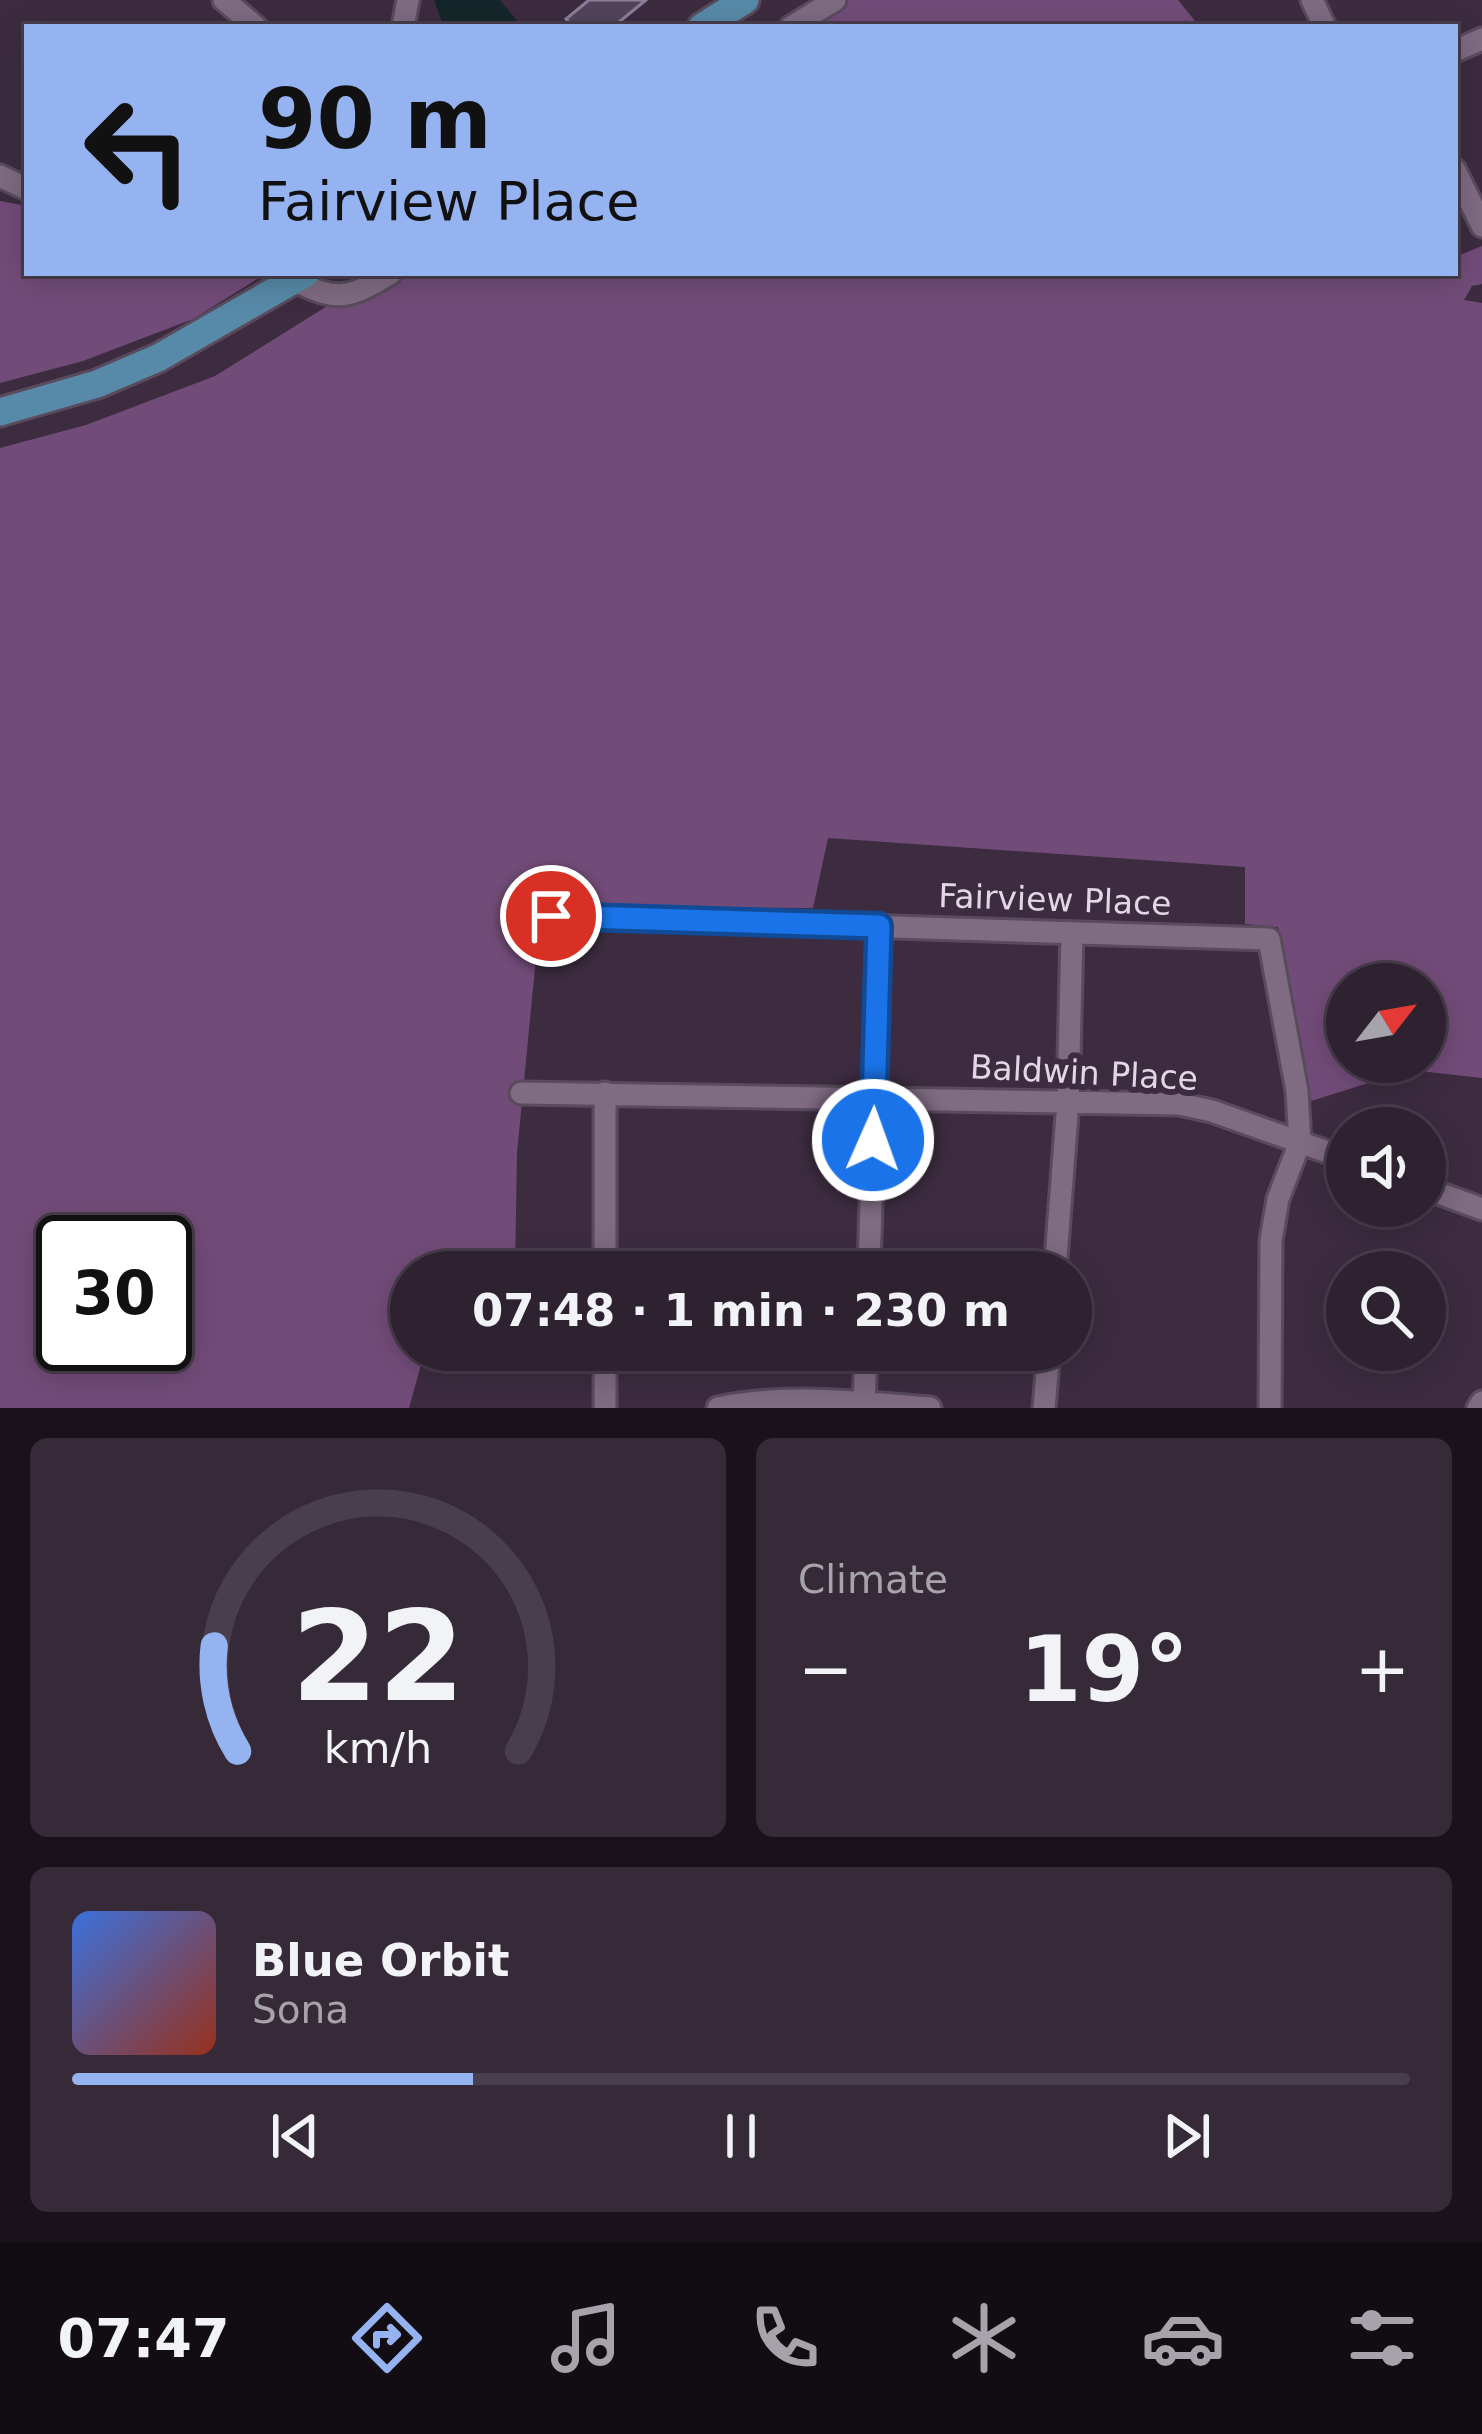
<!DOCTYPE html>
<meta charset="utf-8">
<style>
body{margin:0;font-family:"DejaVu Sans",sans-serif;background:#362938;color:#f1f3f6;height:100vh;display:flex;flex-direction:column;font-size:45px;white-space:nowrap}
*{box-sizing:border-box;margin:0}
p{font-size:39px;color:#a7a3ab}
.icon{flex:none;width:66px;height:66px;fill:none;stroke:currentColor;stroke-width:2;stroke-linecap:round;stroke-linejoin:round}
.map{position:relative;height:1408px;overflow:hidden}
.drawer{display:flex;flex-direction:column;gap:30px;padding:30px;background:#19121a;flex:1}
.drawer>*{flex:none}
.hud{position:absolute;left:24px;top:24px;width:1434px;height:252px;border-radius:0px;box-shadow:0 6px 30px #0003,0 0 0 3px #493e4c;background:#95b2f1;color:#111;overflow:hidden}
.needle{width:78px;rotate:59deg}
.tools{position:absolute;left:1326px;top:963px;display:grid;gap:24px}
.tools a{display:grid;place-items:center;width:120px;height:120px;border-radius:50%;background:#2e2130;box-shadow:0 6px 30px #0003,0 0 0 3px #493e4c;font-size:60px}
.speed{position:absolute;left:36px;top:1215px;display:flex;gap:24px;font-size:60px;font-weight:700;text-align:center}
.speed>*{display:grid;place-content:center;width:156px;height:156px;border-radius:50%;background:#2e2130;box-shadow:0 6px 30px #0003,0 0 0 3px #493e4c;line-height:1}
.speed .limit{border:6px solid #111;border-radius:18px;background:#fff;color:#111}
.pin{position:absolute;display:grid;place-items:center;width:102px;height:102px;color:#fff;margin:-51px;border:6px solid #fff;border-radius:50%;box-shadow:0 3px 12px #0007}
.me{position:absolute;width:132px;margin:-66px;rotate:2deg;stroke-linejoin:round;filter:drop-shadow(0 0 9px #0008)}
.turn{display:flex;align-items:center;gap:42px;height:252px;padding:0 36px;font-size:54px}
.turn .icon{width:156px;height:156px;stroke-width:2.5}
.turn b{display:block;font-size:84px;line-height:102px}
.big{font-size:90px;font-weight:700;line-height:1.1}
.drawer .card{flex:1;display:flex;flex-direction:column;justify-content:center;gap:18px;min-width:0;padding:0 42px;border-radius:18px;background:#362938}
.drawer .dial{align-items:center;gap:0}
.dial svg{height:312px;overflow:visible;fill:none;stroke:#493e4c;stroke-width:7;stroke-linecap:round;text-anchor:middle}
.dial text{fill:#f1f3f6;stroke:none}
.song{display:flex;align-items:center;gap:36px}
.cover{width:144px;height:144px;border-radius:18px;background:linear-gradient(135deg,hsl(220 70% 55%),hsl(10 70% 35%))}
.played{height:12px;border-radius:6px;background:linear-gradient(90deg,#95b2f1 30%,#493e4c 30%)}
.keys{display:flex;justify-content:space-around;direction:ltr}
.heat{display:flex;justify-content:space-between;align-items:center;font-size:66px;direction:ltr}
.drawer .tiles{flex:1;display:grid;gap:30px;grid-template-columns:1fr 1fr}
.card:last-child{grid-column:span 2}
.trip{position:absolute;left:390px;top:1251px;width:702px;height:120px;border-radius:60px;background:#2e2130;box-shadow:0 6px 30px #0003,0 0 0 3px #493e4c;font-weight:700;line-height:120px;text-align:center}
.dock{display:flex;height:192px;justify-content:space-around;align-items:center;background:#120d13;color:#a7a3ab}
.dock .icon{width:84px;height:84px}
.dock .active{color:#95b2f1}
.dock b{font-size:54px;color:#f1f3f6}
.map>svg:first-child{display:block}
.green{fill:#724c79;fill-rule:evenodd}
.water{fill:#142629}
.building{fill:#51445c;stroke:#8d7e99;stroke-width:3}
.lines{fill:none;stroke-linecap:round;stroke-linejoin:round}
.minor-casing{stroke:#594b5c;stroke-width:27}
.major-casing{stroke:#594b5c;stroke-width:33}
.minor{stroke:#7f6b82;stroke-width:21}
.major{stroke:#578aa8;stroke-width:27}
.route-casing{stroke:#114b97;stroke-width:30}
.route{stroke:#1a73e8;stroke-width:21}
.labels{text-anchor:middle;stroke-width:12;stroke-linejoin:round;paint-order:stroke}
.street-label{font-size:33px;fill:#e2d7e4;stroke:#3d2c40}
</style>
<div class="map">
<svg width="1482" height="1408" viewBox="0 0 1482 1408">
<rect width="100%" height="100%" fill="#3d2c40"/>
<path class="green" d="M819 0H1178L1200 27H775Z
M0 201 27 206V273H267L193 319 83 361 0 383Z
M1482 246V284L1472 286 1464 300 1482 303V1078L1410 1070 1311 1101 1278 927 1245 924V867L828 838 813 908 541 906 517 1153 515 1272H411V1350H425L409 1408H0V448L86 425 215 376 380 273H1455V257ZM1347 984H1425V1062H1347ZM63 1242H165V1344H63Z"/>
<path class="water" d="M434 0H500L522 27H444Z"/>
<path class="building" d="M589 0H646L613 27H573L566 19Z"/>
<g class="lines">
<g class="minor-casing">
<path id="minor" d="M224 0 256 27
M1312 0 1325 27
M403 27 408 0
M791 27 835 0
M1455 51 1482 39
M1455 170 1482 226
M0 176 27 189
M294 280C338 303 350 298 391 273
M551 916 1269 939 1297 1091 1300 1142 1278 1199 1271 1240 1270 1408
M521 1093 1179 1104 1212 1111 1347 1159
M605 1093V1272
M1425 1188 1482 1209
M869 1272 879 926
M1055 1272 1068 1101 1072 933
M605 1350V1408
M718 1408C785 1393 862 1403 930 1408
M864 1408 866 1350
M1044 1408 1049 1350
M1478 1408 1482 1402"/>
</g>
<g class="major-casing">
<path id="major" d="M702 27 745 0
M0 412 97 384 158 358 306 273"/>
</g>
<use href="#minor" class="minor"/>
<use href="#major" class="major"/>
</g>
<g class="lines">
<g class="route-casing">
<path id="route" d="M551 916 879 926 873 1140"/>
</g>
<use href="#route" class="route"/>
</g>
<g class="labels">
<g class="street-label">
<text transform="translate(1055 899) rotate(2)" y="12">Fairview Place</text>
<text transform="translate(1084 1072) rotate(3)" y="12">Baldwin Place</text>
</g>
</g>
</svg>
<div class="tools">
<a><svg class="needle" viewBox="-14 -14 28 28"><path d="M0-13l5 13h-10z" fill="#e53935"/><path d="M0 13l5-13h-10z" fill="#a7a3ab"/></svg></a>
<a><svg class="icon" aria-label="sound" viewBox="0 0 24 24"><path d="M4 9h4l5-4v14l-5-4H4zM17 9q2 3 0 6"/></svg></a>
<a><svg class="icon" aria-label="search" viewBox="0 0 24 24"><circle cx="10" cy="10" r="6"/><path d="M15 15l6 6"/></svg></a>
</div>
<div class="speed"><div class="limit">30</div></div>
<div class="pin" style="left:551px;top:916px;background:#d93025"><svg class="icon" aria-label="arrive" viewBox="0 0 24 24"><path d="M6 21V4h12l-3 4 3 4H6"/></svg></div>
<svg class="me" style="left:873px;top:1140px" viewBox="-20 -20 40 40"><circle r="17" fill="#1a73e8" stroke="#fff" stroke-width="3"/><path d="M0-11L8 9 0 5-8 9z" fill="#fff"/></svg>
<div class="trip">07:48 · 1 min · 230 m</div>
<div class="hud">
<div class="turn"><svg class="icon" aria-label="left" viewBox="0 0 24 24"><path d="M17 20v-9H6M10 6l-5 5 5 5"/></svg><div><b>90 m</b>Fairview Place</div></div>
</div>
</div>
<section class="drawer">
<div class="tiles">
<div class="card dial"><svg viewBox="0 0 100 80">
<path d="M14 69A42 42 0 1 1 86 69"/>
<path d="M14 69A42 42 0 0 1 8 42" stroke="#95b2f1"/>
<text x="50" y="56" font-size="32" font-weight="700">22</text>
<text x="50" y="72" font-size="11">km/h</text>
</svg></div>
<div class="card"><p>Climate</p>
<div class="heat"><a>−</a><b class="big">19°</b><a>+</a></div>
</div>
<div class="card">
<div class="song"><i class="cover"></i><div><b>Blue Orbit</b><p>Sona</p></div></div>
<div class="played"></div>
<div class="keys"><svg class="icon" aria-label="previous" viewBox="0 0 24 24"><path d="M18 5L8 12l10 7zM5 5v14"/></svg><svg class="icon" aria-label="pause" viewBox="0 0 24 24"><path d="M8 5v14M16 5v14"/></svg><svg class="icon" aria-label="next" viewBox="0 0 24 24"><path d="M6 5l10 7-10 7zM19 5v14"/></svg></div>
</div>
</div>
</section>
<nav class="dock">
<b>07:47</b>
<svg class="icon active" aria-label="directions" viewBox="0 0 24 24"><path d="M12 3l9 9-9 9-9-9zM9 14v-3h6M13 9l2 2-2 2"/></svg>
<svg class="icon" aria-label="music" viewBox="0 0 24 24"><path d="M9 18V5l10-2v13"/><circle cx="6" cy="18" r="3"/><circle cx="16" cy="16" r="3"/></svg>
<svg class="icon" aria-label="phone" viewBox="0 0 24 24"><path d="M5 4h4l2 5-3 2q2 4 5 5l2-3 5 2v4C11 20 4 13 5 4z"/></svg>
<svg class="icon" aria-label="climate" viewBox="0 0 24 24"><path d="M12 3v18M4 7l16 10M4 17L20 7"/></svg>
<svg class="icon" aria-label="car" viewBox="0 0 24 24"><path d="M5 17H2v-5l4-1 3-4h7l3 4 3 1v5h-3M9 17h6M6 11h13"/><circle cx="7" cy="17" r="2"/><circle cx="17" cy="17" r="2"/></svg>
<svg class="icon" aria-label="filters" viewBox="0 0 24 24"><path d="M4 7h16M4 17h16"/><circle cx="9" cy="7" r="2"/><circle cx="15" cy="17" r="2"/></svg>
</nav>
